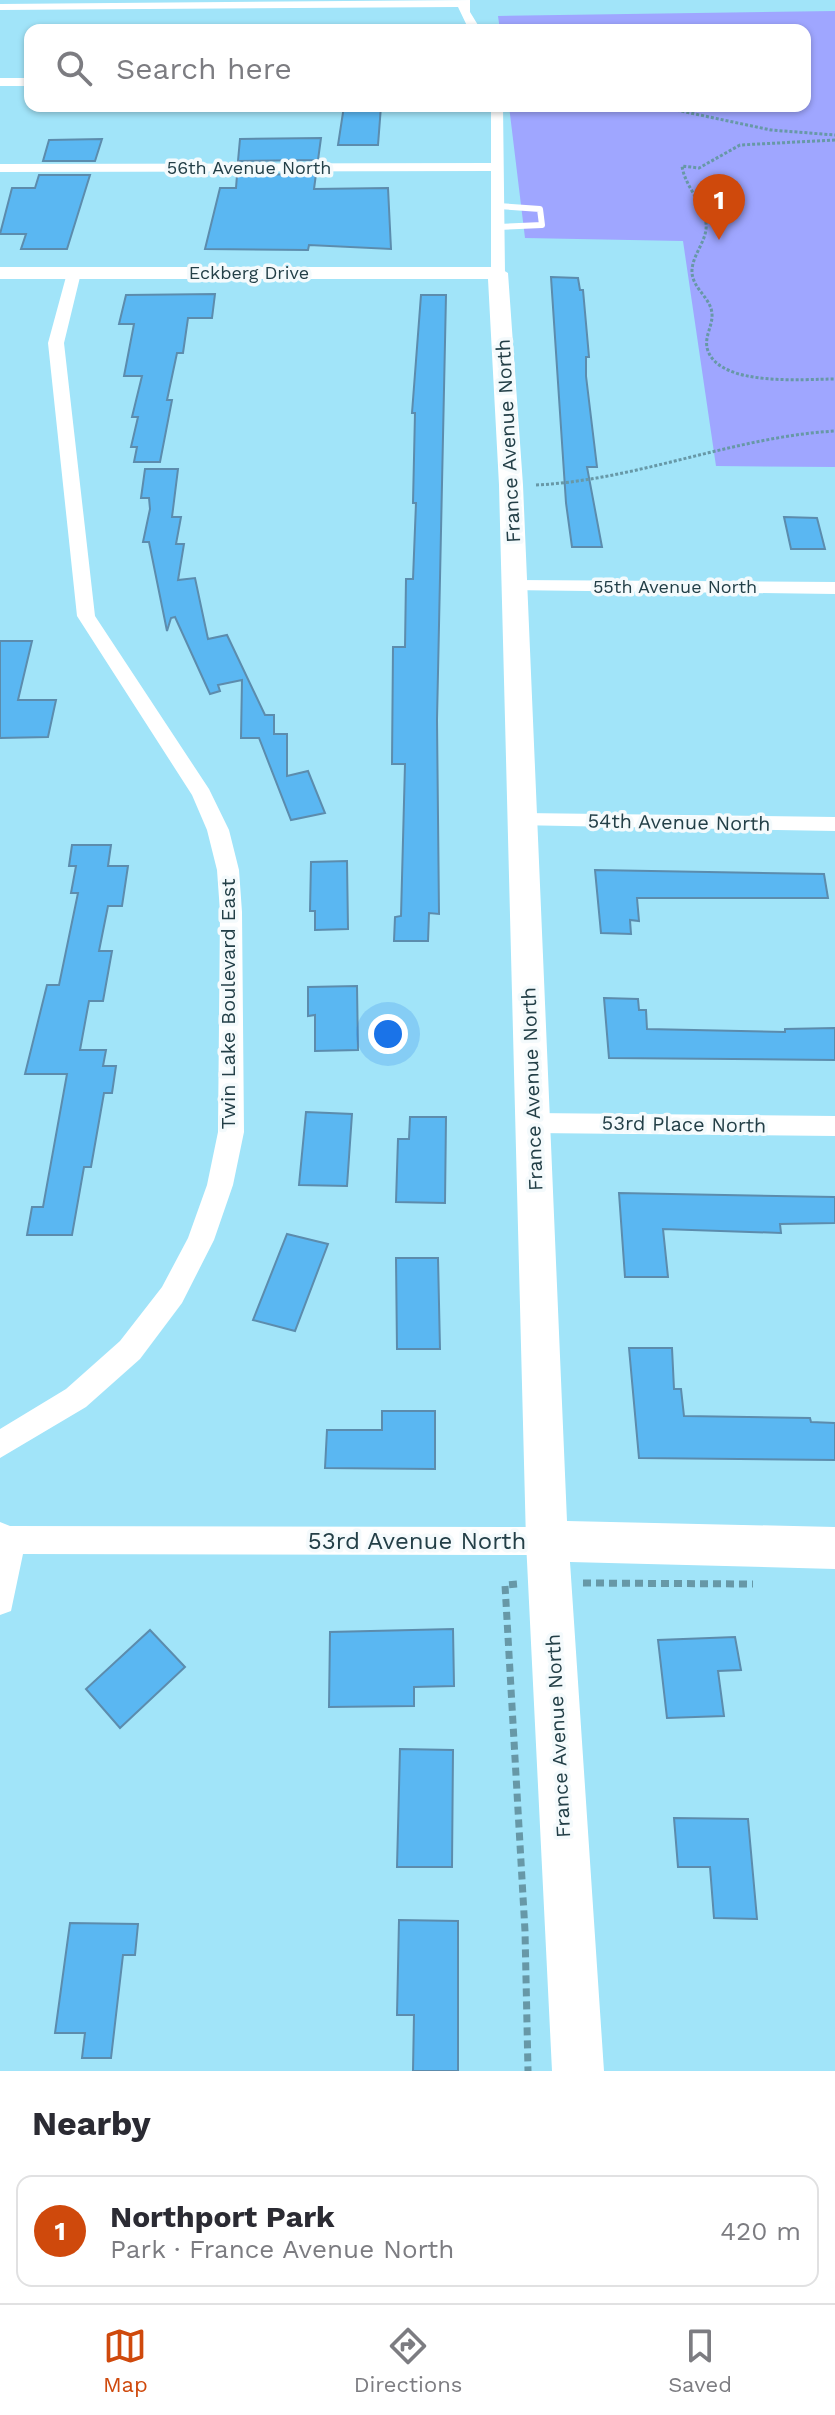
<!DOCTYPE html>
<html lang="en">
<head>
<meta charset="utf-8">
<style>
	:root { --surface:#fff; --page:#f7f7f7; --text:#2b2b33; --muted:#7c7c81; --line:#e1e1e2; --accent:#cf490c }
	body { margin:0; font-family:"Work Sans",sans-serif; background:var(--page); color:var(--text) }
	.you { position:absolute; left:388px; top:1034px; width:28px; height:28px; margin:-20px; border:6px solid #fff; border-radius:50%; background:#1a73e8; box-shadow:0 0 0 12px #1a73e833 }
	.badge { display:grid; place-items:center; width:52px; height:52px; border-radius:50%; background:var(--accent); color:#fff; font-size:26px; font-weight:700 }
	.pin { position:absolute; translate:-50% -66px; filter:drop-shadow(0 2px 4px #0008) }
	.pin::after { content:''; position:absolute; top:42px; width:28px; height:24px; background:inherit; clip-path:polygon(0 0,100% 0,50% 100%) }
	.list { margin:0; padding:0; list-style:none }
	h2 { display:flex; justify-content:space-between; align-items:center; height:104px; margin:0; padding:0 32px; font-size:34px }
	h2 small { font-size:26px; font-weight:400; color:var(--muted) }
	.list li { display:grid; grid-template-columns:52px 1fr auto; gap:24px; align-items:center; box-sizing:border-box; height:112px; margin:0 16px 16px; padding:0 16px; border:2px solid var(--line); border-radius:16px }
	.list b { display:block; font-size:30px; white-space:nowrap }
	.list p { margin:0; font-size:26px; white-space:nowrap; color:var(--muted) }
	.list em { font-size:26px; font-style:normal; color:var(--muted) }
	.icon { flex:none; width:44px; height:44px; fill:none; stroke:currentColor; stroke-width:2; stroke-linecap:round; stroke-linejoin:round }
	.map { position:relative; flex:none; width:835px; height:2071px; overflow:hidden }
	.search { position:absolute; background:var(--surface); box-shadow:0 2px 6px #0004; left:24px; right:24px; top:24px; height:88px; display:flex; align-items:center; gap:20px; box-sizing:border-box; padding:0 28px; border-radius:16px; color:var(--muted); font-size:30px }
	.sheet { height:232px; background:var(--surface) }
	nav { display:flex; justify-content:space-around; align-items:center; box-sizing:border-box; height:112px; border-top:2px solid var(--line); background:var(--surface); font-size:22px; color:var(--muted) }
	nav a { display:grid; justify-items:center; gap:4px }
	nav .on { color:var(--accent) }
	.map>svg:first-child { display:block }
	.green { fill:#9fa6ff }
	.building { fill:#5ab7f2; stroke:#5c8cad; stroke-width:2 }
	.lines { fill:none; stroke-linecap:round; stroke-linejoin:round }
	.path-far1 { stroke:#6798a7; stroke-width:3; stroke-dasharray:3 2; stroke-linecap:butt }
	.path { stroke:#6798a7; stroke-width:7; stroke-dasharray:8 5; stroke-linecap:butt }
	.lane { stroke:#fff; stroke-width:6 }
	.street { fill:#fff; fill-rule:evenodd }
	.secondary { fill:#fff; fill-rule:evenodd }
	.labels { text-anchor:middle; stroke-width:7; stroke-linejoin:round; paint-order:stroke }
	.far-street-label { font-size:18px; fill:#233f47; stroke:#f4fafc }
	.street-label { font-size:20px; fill:#233f47; stroke:#f4fafc }
	.near-street-label { font-size:24px; fill:#233f47; stroke:#f4fafc }
</style>
</head>
<body>
<div class="map">
<svg width="835" height="2071" viewBox="0 0 835 2071">
	<rect width="100%" height="100%" fill="#a1e4f9"/>
	<!-- green -->
	<polygon class="green" points="835,11 835,467 716,466 683,241 525,238 509,106 805,106 805,30 500,30 498,16"/>
	<!-- building -->
	<g class="building">
		<polygon points="344,106 381,106 378,145 338,145"/>
		<polygon points="321,138 318,160 238,161 240,139"/>
		<polygon points="102,139 95,161 43,161 49,140"/>
		<polygon points="316,174 314,189 388,188 391,249 309,245 308,250 205,249 220,188 236,188 237,175"/>
		<polygon points="39,175 90,175 67,249 21,249 26,234 0,234 12,188 35,188"/>
		<polygon points="551,277 578,278 580,290 583,290 589,357 586,357 586,376 597,467 587,467 602,547 572,547 566,503"/>
		<polygon points="215,294 212,318 188,318 183,353 177,353 167,400 172,400 160,462 134,462 137,447 131,447 138,417 132,417 142,376 124,376 134,324 119,324 126,295"/>
		<polygon points="421,295 446,295 437,720 439,914 429,913 428,941 394,941 395,917 401,916 405,764 392,764 393,647 405,647 406,579 413,579 416,503 413,503 415,413 412,413"/>
		<polygon points="145,469 178,469 172,517 181,517 176,544 184,544 178,580 195,578 208,639 227,635 265,715 274,715 274,734 287,734 287,776 308,771 325,813 291,820 259,738 241,738 242,680 218,685 220,691 210,694 175,617 171,618 167,631 149,542 143,542 150,509 149,498 141,498"/>
		<polygon points="784,517 817,518 825,549 791,549"/>
		<polygon points="0,641 32,641 18,700 56,700 48,737 0,738"/>
		<polygon points="72,845 111,845 108,866 128,866 122,906 108,906 99,951 112,951 103,1001 89,1001 80,1050 106,1050 103,1066 116,1066 112,1093 104,1093 91,1167 84,1167 72,1235 27,1235 32,1207 43,1207 67,1074 25,1074 47,985 59,985 78,893 71,893 76,866 69,866"/>
		<polygon points="347,861 348,929 315,930 315,911 310,911 311,862"/>
		<polygon points="595,870 824,874 828,898 637,898 639,921 630,920 631,934 601,933"/>
		<polygon points="357,986 358,1050 315,1051 315,1015 308,1016 308,987"/>
		<polygon points="604,998 638,999 639,1010 646,1010 647,1029 785,1032 785,1029 835,1028 835,1060 609,1058"/>
		<polygon points="306,1112 352,1114 347,1186 299,1185"/>
		<polygon points="410,1117 446,1117 445,1203 396,1202 398,1139 409,1139"/>
		<polygon points="619,1193 835,1197 835,1223 780,1224 781,1233 663,1229 668,1277 625,1277"/>
		<polygon points="287,1234 328,1244 295,1331 253,1320"/>
		<polygon points="396,1258 438,1258 440,1349 397,1349"/>
		<polygon points="629,1348 672,1348 674,1389 681,1389 684,1416 810,1418 811,1422 835,1423 835,1460 639,1458"/>
		<polygon points="382,1411 435,1411 435,1469 325,1468 327,1430 382,1430"/>
		<polygon points="453,1629 454,1686 414,1687 414,1706 329,1707 330,1632"/>
		<polygon points="150,1630 185,1667 120,1728 86,1689"/>
		<polygon points="735,1637 741,1670 718,1671 724,1716 667,1718 658,1640"/>
		<polygon points="400,1749 453,1750 452,1867 397,1867"/>
		<polygon points="674,1818 748,1819 757,1919 714,1918 710,1867 678,1867"/>
		<polygon points="399,1920 458,1921 458,2071 413,2071 414,2015 397,2015"/>
		<polygon points="70,1923 138,1924 135,1955 123,1955 111,2058 82,2058 85,2033 55,2033"/>
	</g>
	<g class="lines">
		<!-- path-far1 -->
		<g class="path-far1">
			<polyline points="657,106 771,130 835,135"/>
			<path d="M835,140L740,145L699,168L682,166C685,187 703,202 706,223C708,240 693,253 692,270C691,288 711,297 712,314C713,326 703,338 708,351C722,387 803,379 835,379"/>
			<path d="M536,485C638,480 733,437 835,431"/>
		</g>
		<!-- path -->
		<g class="path">
			<polyline points="583,1583 753,1584"/>
			<polyline points="517,1584 505,1585 525,1931 528,2071"/>
		</g>
		<!-- lane -->
		<polyline class="lane" points="498,206 540,209 542,225 498,227"/>
		<!-- street -->
		<g class="street">
			<polygon points="470,0 470,12 481,30 469,30 458,7 0,10 0,4"/>
			<rect x="0" y="78" width="30" height="8"/>
			<polygon points="491,106 503,106 505,273 498,277 491,273 491,171 0,172 0,164 491,163"/>
			<polygon points="74,269 81,273 64,343 95,616 209,789 229,830 239,870 242,912 244,1132 233,1185 214,1240 182,1303 140,1359 86,1407 0,1458 0,1429 66,1389 120,1341 162,1287 188,1238 207,1185 218,1132 220,912 217,870 207,830 192,795 77,616 48,343 67,273"/>
			<polygon points="515,580 835,582 835,594 508,590 506,586 508,582"/>
			<polygon points="523,813 835,817 835,831 515,825 512,820 515,815"/>
			<polygon points="533,1113 835,1116 835,1136 533,1133 524,1130 520,1123 524,1116"/>
			<polygon points="0,1522 10,1526 547,1527 558,1531 562,1541 558,1551 547,1555 23,1554 11,1611 0,1615"/>
		</g>
		<!-- secondary -->
		<polygon class="secondary" points="0,267 498,267 508,273 523,485 567,1521 835,1527 835,1569 570,1562 604,2071 552,2071 526,1541 499,485 488,279 0,279"/>
	</g>
	<g class="labels">
		<!-- far-street labels -->
		<g class="far-street-label">
			<text x="249" y="174">56th Avenue North</text>
			<text x="249" y="279">Eckberg Drive</text>
			<text x="675" y="593">55th Avenue North</text>
		</g>
		<!-- street labels -->
		<g class="street-label">
			<text transform="translate(508 441) rotate(-93)" y="7">France Avenue North</text>
			<text transform="translate(679 822) rotate(1)" y="7">54th Avenue North</text>
			<text transform="translate(228 1004) rotate(-90)" y="7">Twin Lake Boulevard East</text>
			<text transform="translate(532 1089) rotate(-92)" y="7">France Avenue North</text>
			<text transform="translate(684 1124) rotate(1)" y="7">53rd Place North</text>
			<text transform="translate(558 1736) rotate(-93)" y="7">France Avenue North</text>
		</g>
		<!-- near-street labels -->
		<g class="near-street-label">
			<text x="417" y="1549">53rd Avenue North</text>
		</g>
	</g>
</svg>
<div class="you"></div>
<div class="pin badge" style="left:719px;top:240px">1</div>
<div class="search"><svg class="icon" aria-label="search" viewBox="0 0 24 24"><circle cx="10" cy="10" r="6"/><path d="M15 15l6 6"/></svg>Search here</div>
</div>
<section class="sheet">
<h2>Nearby<small></small></h2>
<ul class="list">
<li><span class="badge">1</span><div><b>Northport Park</b><p>Park · France Avenue North</p></div><em>420 m</em></li>
</ul>
</section>
<nav>
<a class="on"><svg class="icon" aria-label="map" viewBox="0 0 24 24"><path d="M3 6l6-2 6 2 6-2v14l-6 2-6-2-6 2zM9 4v14M15 6v14"/></svg>Map</a>
<a><svg class="icon" aria-label="directions" viewBox="0 0 24 24"><path d="M12 3l9 9-9 9-9-9zM9 14v-3h6M13 9l2 2-2 2"/></svg>Directions</a>
<a><svg class="icon" aria-label="saved" viewBox="0 0 24 24"><path d="M7 4h10v16l-5-4-5 4z"/></svg>Saved</a>
</nav>
</body>
</html>
